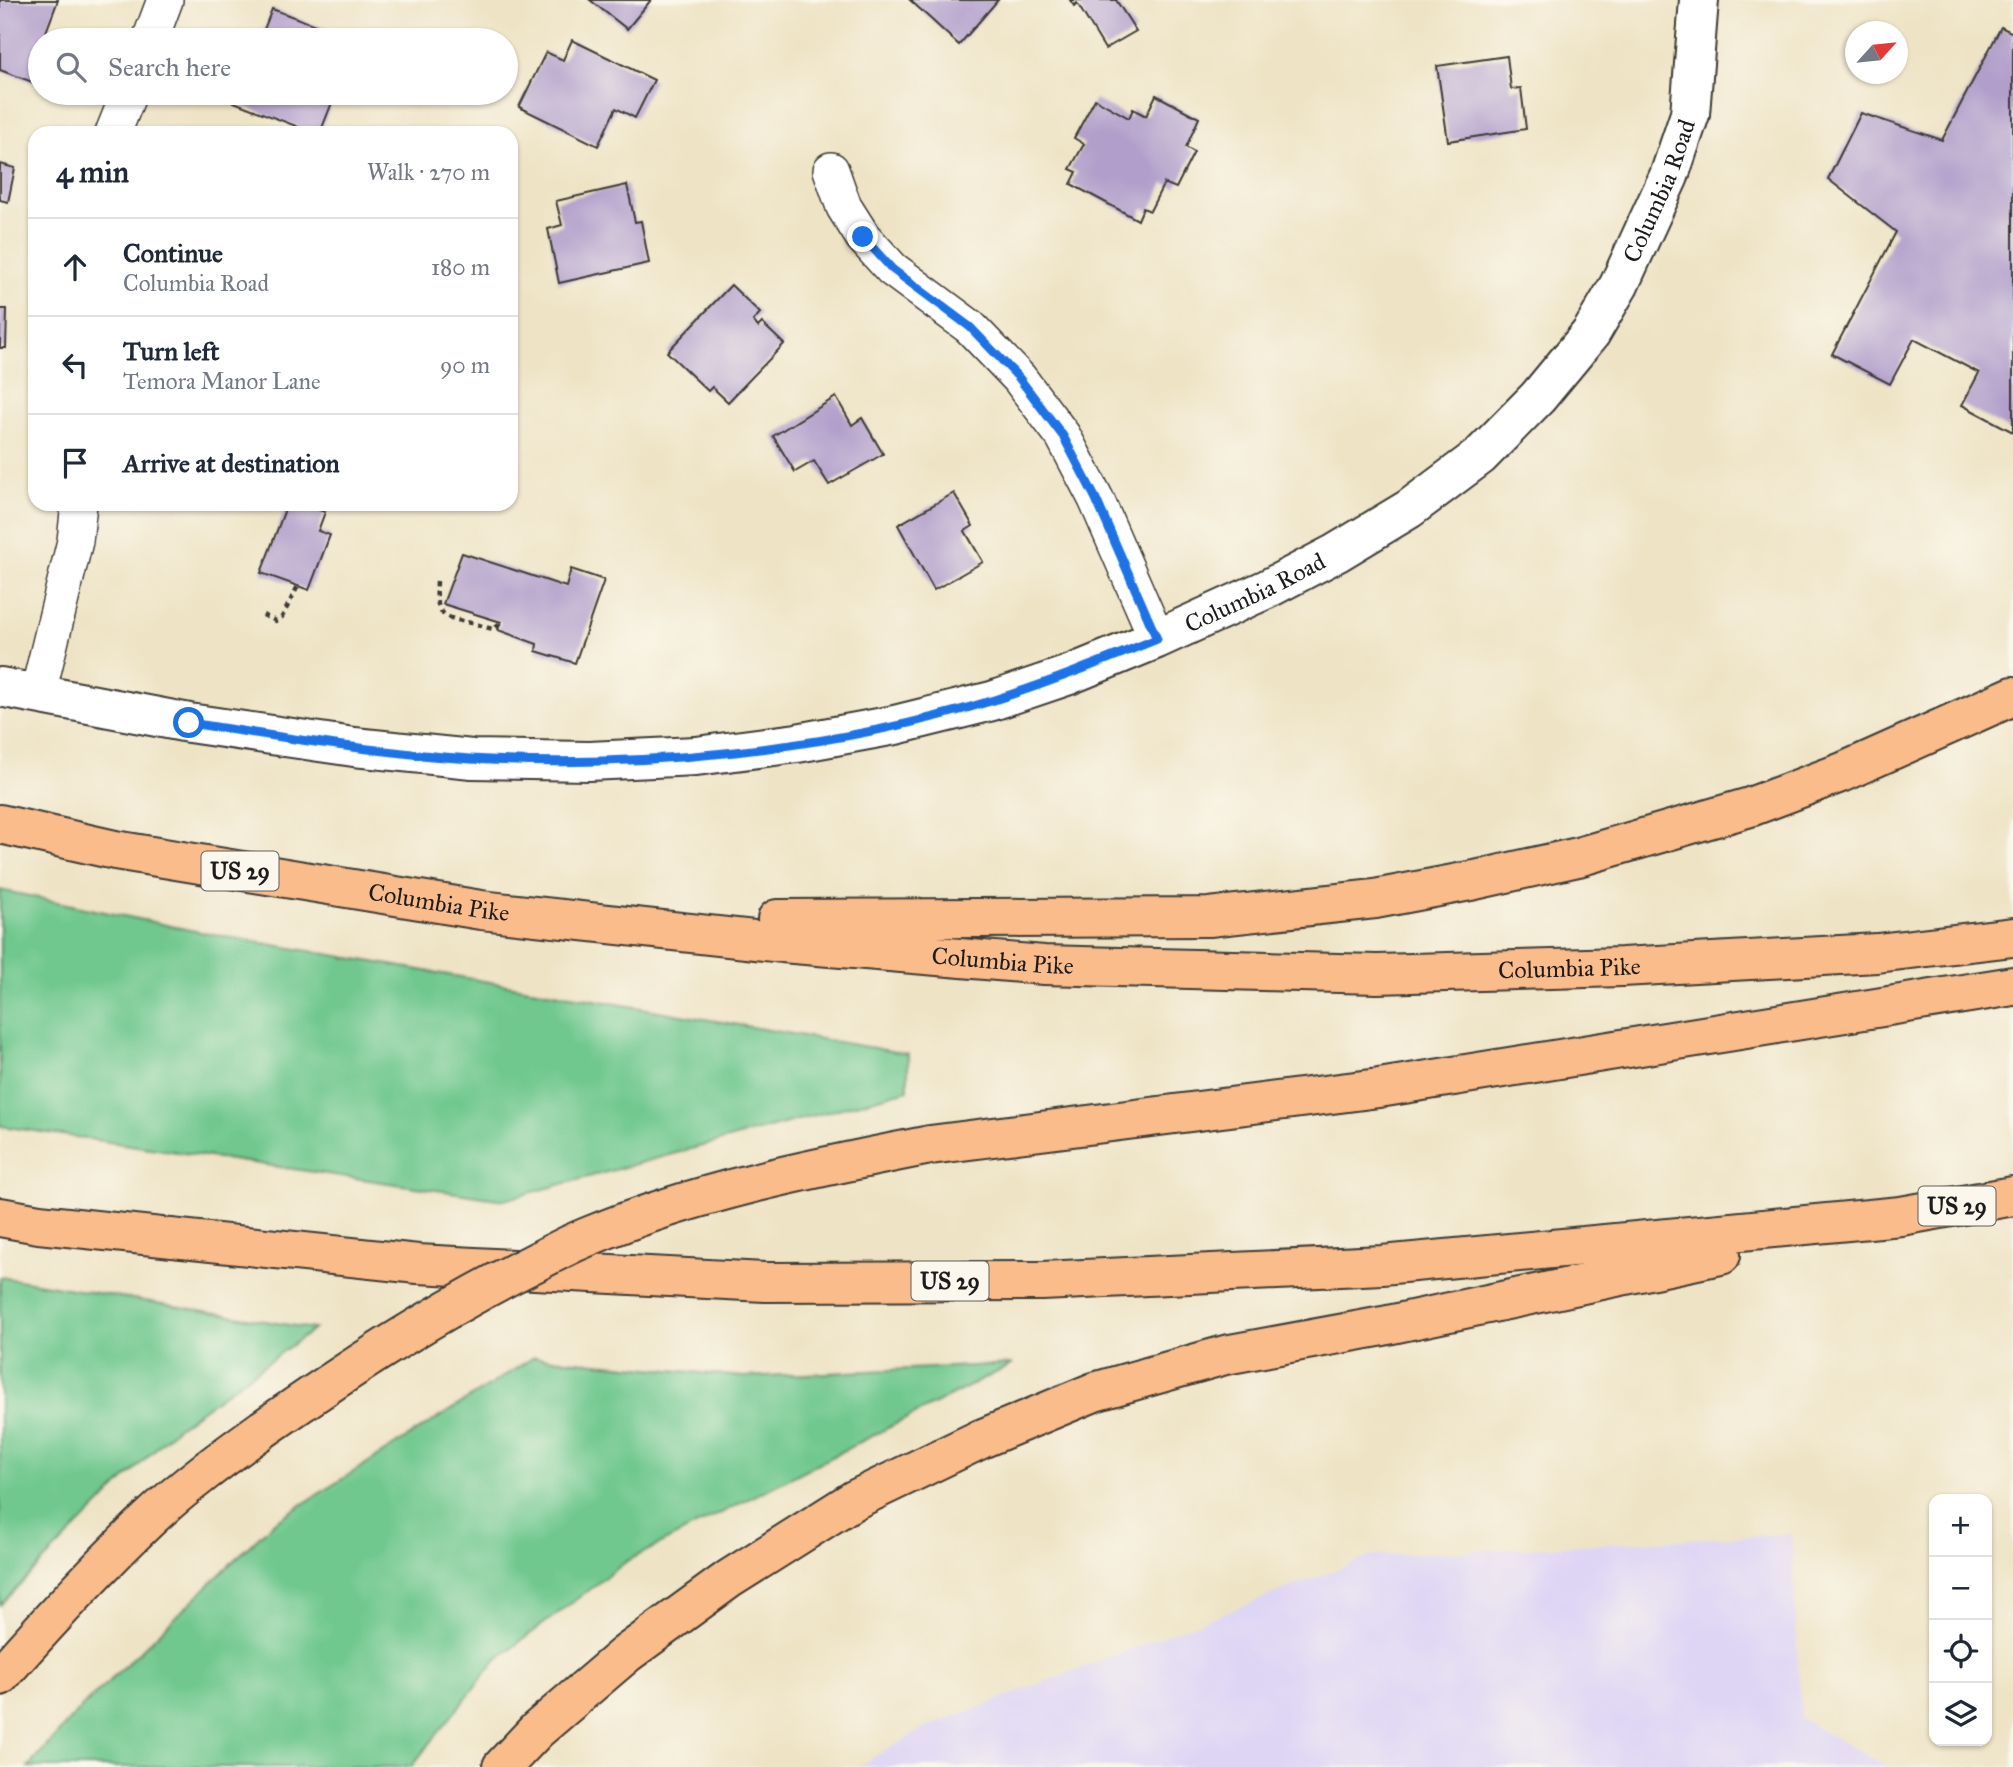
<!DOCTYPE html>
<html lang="en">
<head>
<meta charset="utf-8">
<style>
	:root { --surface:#fff; --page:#f6f6f7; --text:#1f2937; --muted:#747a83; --line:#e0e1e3 }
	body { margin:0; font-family:"IM FELL Great Primer",serif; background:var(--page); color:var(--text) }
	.controls { position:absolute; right:21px; bottom:21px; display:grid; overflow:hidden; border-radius:14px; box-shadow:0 2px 5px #0004 }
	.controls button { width:63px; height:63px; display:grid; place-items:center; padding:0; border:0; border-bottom:2px solid var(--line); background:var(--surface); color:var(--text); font:35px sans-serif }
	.compass { position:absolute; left:1845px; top:21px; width:63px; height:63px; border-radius:50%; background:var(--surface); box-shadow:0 2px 5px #0004; rotate:63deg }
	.stop { position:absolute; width:21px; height:21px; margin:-16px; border:5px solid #1a73e8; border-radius:50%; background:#fff }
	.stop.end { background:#1a73e8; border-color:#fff; box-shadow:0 2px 7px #0008 }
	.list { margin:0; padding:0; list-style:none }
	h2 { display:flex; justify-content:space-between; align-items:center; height:91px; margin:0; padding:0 28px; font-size:30px }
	h2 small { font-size:23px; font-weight:400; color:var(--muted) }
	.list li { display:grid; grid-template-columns:46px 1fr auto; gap:21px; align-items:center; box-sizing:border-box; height:98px; padding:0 28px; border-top:2px solid var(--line) }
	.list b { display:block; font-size:26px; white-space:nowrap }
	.list p { margin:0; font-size:23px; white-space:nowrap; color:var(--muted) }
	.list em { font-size:23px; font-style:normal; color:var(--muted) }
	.icon { flex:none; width:38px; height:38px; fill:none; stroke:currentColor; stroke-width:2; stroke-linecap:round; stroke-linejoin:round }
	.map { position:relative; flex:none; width:2013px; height:1767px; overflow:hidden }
	.search { position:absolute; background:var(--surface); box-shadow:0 2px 5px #0004; left:28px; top:28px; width:490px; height:77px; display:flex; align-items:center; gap:18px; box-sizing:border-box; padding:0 24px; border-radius:38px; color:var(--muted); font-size:26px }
	.panel { position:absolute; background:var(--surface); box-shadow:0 2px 5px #0004; left:28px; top:126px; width:490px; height:385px; border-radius:21px }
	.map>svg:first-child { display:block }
	.built { fill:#ded5f5 }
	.green { fill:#6fc88e; stroke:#467255; stroke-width:2 }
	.building { fill:#b19ecb }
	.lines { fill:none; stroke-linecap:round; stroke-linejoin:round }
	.minor-casing { stroke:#3c3a35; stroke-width:38 }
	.tertiary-casing { stroke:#3c3a35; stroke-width:42 }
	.motorway-casing { stroke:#3c3a35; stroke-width:42 }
	.path { stroke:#3c3a35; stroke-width:4.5; stroke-dasharray:5 5; stroke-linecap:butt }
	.minor { stroke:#fff; stroke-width:35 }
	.tertiary { stroke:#fff; stroke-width:38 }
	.motorway { stroke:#fabc8b; stroke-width:38 }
	.motorway-bridge-casing { stroke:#3c3a35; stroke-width:42; stroke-linecap:butt }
	.motorway-bridge { stroke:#fabc8b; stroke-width:38 }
	.route { stroke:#1a73e8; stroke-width:9 }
	.labels { text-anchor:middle; stroke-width:6; stroke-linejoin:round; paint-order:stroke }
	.shield { fill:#fbf7ec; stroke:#5f5e5a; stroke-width:2 }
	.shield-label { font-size:23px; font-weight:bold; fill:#1c1c1c }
	.street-label { font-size:24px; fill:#1c1c1c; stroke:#fbf7ec }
</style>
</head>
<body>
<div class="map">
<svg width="2013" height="1767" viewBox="0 0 2013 1767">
	<rect width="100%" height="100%" fill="#fbf7ec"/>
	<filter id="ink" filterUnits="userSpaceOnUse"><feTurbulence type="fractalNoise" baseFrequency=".0143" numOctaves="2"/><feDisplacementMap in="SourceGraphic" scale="14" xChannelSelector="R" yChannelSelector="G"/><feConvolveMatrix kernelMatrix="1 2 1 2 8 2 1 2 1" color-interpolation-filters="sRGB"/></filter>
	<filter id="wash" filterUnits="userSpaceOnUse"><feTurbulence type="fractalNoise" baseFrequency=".00686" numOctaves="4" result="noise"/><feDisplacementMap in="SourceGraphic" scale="28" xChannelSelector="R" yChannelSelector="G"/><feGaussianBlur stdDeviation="1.57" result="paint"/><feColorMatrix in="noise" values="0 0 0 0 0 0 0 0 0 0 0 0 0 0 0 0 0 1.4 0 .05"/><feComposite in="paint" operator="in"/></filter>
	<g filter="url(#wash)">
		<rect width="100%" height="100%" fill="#eee3c5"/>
		<!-- built -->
		<polygon class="built" points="1791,1534 1801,1719 1887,1767 857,1767 922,1729 1372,1556"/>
		<!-- green -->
		<g class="green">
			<polygon points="0,890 205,933 908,1054 908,1090 504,1200 0,1126"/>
			<polygon points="0,1277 314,1329 175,1429 0,1605"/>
			<polygon points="534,1357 744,1377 1013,1364 627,1561 497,1659 411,1767 28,1767 78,1711 273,1523"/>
		</g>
		<g id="blocks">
			<!-- building -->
			<g class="building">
				<polygon points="0,0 58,0 43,40 40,40 40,69 35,83 0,70"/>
				<polygon points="590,0 651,0 627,29"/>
				<polygon points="910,0 998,0 959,45"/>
				<polygon points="1070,0 1116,0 1136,31 1105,49 1077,3 1074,6"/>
				<polygon points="272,9 337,33 335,40 260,40"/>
				<polygon points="2001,27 2013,33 2013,432 1962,405 1979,373 1914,339 1890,384 1832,354 1896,232 1828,179 1861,113 1942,140"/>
				<polygon points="572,40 654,80 635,118 616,108 598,146 519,107 546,52 563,60"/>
				<polygon points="1507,56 1511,89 1521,88 1526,129 1448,141 1437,66"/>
				<polygon points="228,93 328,93 335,95 320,133 314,133 226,99"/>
				<polygon points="1156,95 1199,118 1186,147 1194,152 1176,188 1164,183 1150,211 1143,208 1138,220 1071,184 1077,172 1070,169 1084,144 1074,138 1095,99 1129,118 1133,109 1146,116"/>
				<polygon points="0,164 15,168 8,202 0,200"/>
				<polygon points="627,185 635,222 641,221 649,263 559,283 548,229 562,225 556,201"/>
				<polygon points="731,285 760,313 753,321 758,327 762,323 784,344 728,402 712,387 708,391 667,352"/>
				<polygon points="0,309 7,309 6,348 0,348"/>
				<polygon points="836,397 852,425 862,418 883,454 829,485 814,461 795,472 773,436"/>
				<polygon points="954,493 973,526 965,531 983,562 934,590 898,525"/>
				<polygon points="287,504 304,504 325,512 318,531 330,535 309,590 261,573"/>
				<polygon points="462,553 566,587 571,569 604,580 575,663 536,651 537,644 498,630 501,622 443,604"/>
			</g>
		</g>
	</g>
	<g filter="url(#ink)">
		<use href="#blocks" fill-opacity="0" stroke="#3c3a35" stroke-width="2"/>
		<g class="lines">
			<!-- minor casing -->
			<g class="minor-casing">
				<g id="minor">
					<polyline points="150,40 165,0"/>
					<polyline points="113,133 129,93"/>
					<polyline points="831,170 844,207 863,237 892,269 970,327 1019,378 1063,436 1096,499 1157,639"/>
					<polyline points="38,693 75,541 79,504"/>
				</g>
			</g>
			<!-- tertiary casing -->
			<g class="tertiary-casing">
				<g id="tertiary">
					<path id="s1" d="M0,687L189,723L354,747L472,759L589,761L696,756L797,743L895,725L992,701L1069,675L1157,639L1267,589L1336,553L1409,509L1480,456L1538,397L1591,333L1619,285L1669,176L1690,114L1699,0"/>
				</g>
			</g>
			<!-- motorway casing -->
			<g class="motorway-casing">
				<g id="motorway">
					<path id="s2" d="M0,824L115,850L481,910L782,943L1044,965L1377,974L1622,967L1877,953L2013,937"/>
					<polyline points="777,919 1209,917 1375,899 1475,880 1578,857 1750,807 1843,772 2013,696"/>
					<polyline points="930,1145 1379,1088 2013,986"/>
					<polyline points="0,1217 39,1224 418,1264 765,1282 1042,1281 1382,1265 1901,1216 2013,1196"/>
					<path d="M0,1676C48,1622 96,1569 149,1519C184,1486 224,1457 263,1429"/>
					<polyline points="502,1767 537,1730 626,1654 729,1579 854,1500 981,1439 1094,1392 1225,1355 1383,1326 1721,1255"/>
				</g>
			</g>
			<!-- path -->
			<g class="path">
				<path d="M437,581C435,614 441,617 471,623C479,624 486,628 494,629L501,622"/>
				<polyline points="263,615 276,621 282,617 298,586"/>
			</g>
			<!-- minor -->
			<use href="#minor" class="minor"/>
			<!-- tertiary -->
			<use href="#tertiary" class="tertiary"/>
			<!-- motorway -->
			<use href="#motorway" class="motorway"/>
			<!-- motorway-bridge casing -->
			<g class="motorway-bridge-casing">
				<path id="motorway-bridge" d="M263,1429C349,1369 436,1312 530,1265C548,1256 567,1245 587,1237C696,1191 814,1168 930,1145"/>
			</g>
			<!-- motorway-bridge -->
			<use href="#motorway-bridge" class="motorway-bridge"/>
		</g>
	</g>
	<g class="lines" filter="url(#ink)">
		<!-- route -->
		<path class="route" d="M189,723C282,737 377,753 471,759C638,769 834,750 994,700C1049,683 1103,661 1157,639L1096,499L1063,436L1019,378L970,327L892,269L863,237"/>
	</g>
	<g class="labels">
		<!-- shield labels -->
		<g class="shield">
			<rect x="201.5" y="851.5" width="77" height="39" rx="5"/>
			<rect x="1918.5" y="1186.5" width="77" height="39" rx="5"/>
			<rect x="911.5" y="1261.5" width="77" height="39" rx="5"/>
		</g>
		<g class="shield-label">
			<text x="240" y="879">US 29</text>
			<text x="1957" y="1214">US 29</text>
			<text x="950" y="1289">US 29</text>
		</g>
		<!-- street labels -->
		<g class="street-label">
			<text dy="8" stroke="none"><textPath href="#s1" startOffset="1876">Columbia Road</textPath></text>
			<text dy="8" stroke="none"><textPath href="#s1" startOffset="1288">Columbia Road</textPath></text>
			<text dy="8" stroke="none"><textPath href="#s2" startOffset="446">Columbia Pike</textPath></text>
			<text dy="8" stroke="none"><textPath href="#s2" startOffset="1013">Columbia Pike</textPath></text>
			<text dy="8" stroke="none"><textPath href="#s2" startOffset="1580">Columbia Pike</textPath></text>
		</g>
	</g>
</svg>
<div class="controls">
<button>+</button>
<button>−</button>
<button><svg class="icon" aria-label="locate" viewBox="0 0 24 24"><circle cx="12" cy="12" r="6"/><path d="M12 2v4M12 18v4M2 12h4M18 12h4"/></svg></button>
<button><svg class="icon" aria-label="layers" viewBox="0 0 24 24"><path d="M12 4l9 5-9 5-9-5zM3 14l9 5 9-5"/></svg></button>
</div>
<svg class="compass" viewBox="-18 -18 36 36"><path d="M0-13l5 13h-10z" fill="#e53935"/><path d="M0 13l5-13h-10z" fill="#747a83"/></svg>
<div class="stop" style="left:189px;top:723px"></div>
<div class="stop end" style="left:863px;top:237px"></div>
<div class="search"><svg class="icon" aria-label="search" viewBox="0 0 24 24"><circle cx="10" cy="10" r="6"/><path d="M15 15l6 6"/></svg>Search here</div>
<section class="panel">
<h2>4 min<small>Walk · 270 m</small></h2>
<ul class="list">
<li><svg class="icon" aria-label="ahead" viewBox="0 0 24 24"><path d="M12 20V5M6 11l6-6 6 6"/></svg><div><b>Continue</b><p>Columbia Road</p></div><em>180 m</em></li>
<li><svg class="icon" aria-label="left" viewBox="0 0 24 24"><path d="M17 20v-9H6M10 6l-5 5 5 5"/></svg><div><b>Turn left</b><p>Temora Manor Lane</p></div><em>90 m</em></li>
<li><svg class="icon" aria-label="arrive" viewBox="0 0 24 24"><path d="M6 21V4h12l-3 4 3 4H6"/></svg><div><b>Arrive at destination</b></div></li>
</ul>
</section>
</div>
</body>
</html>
